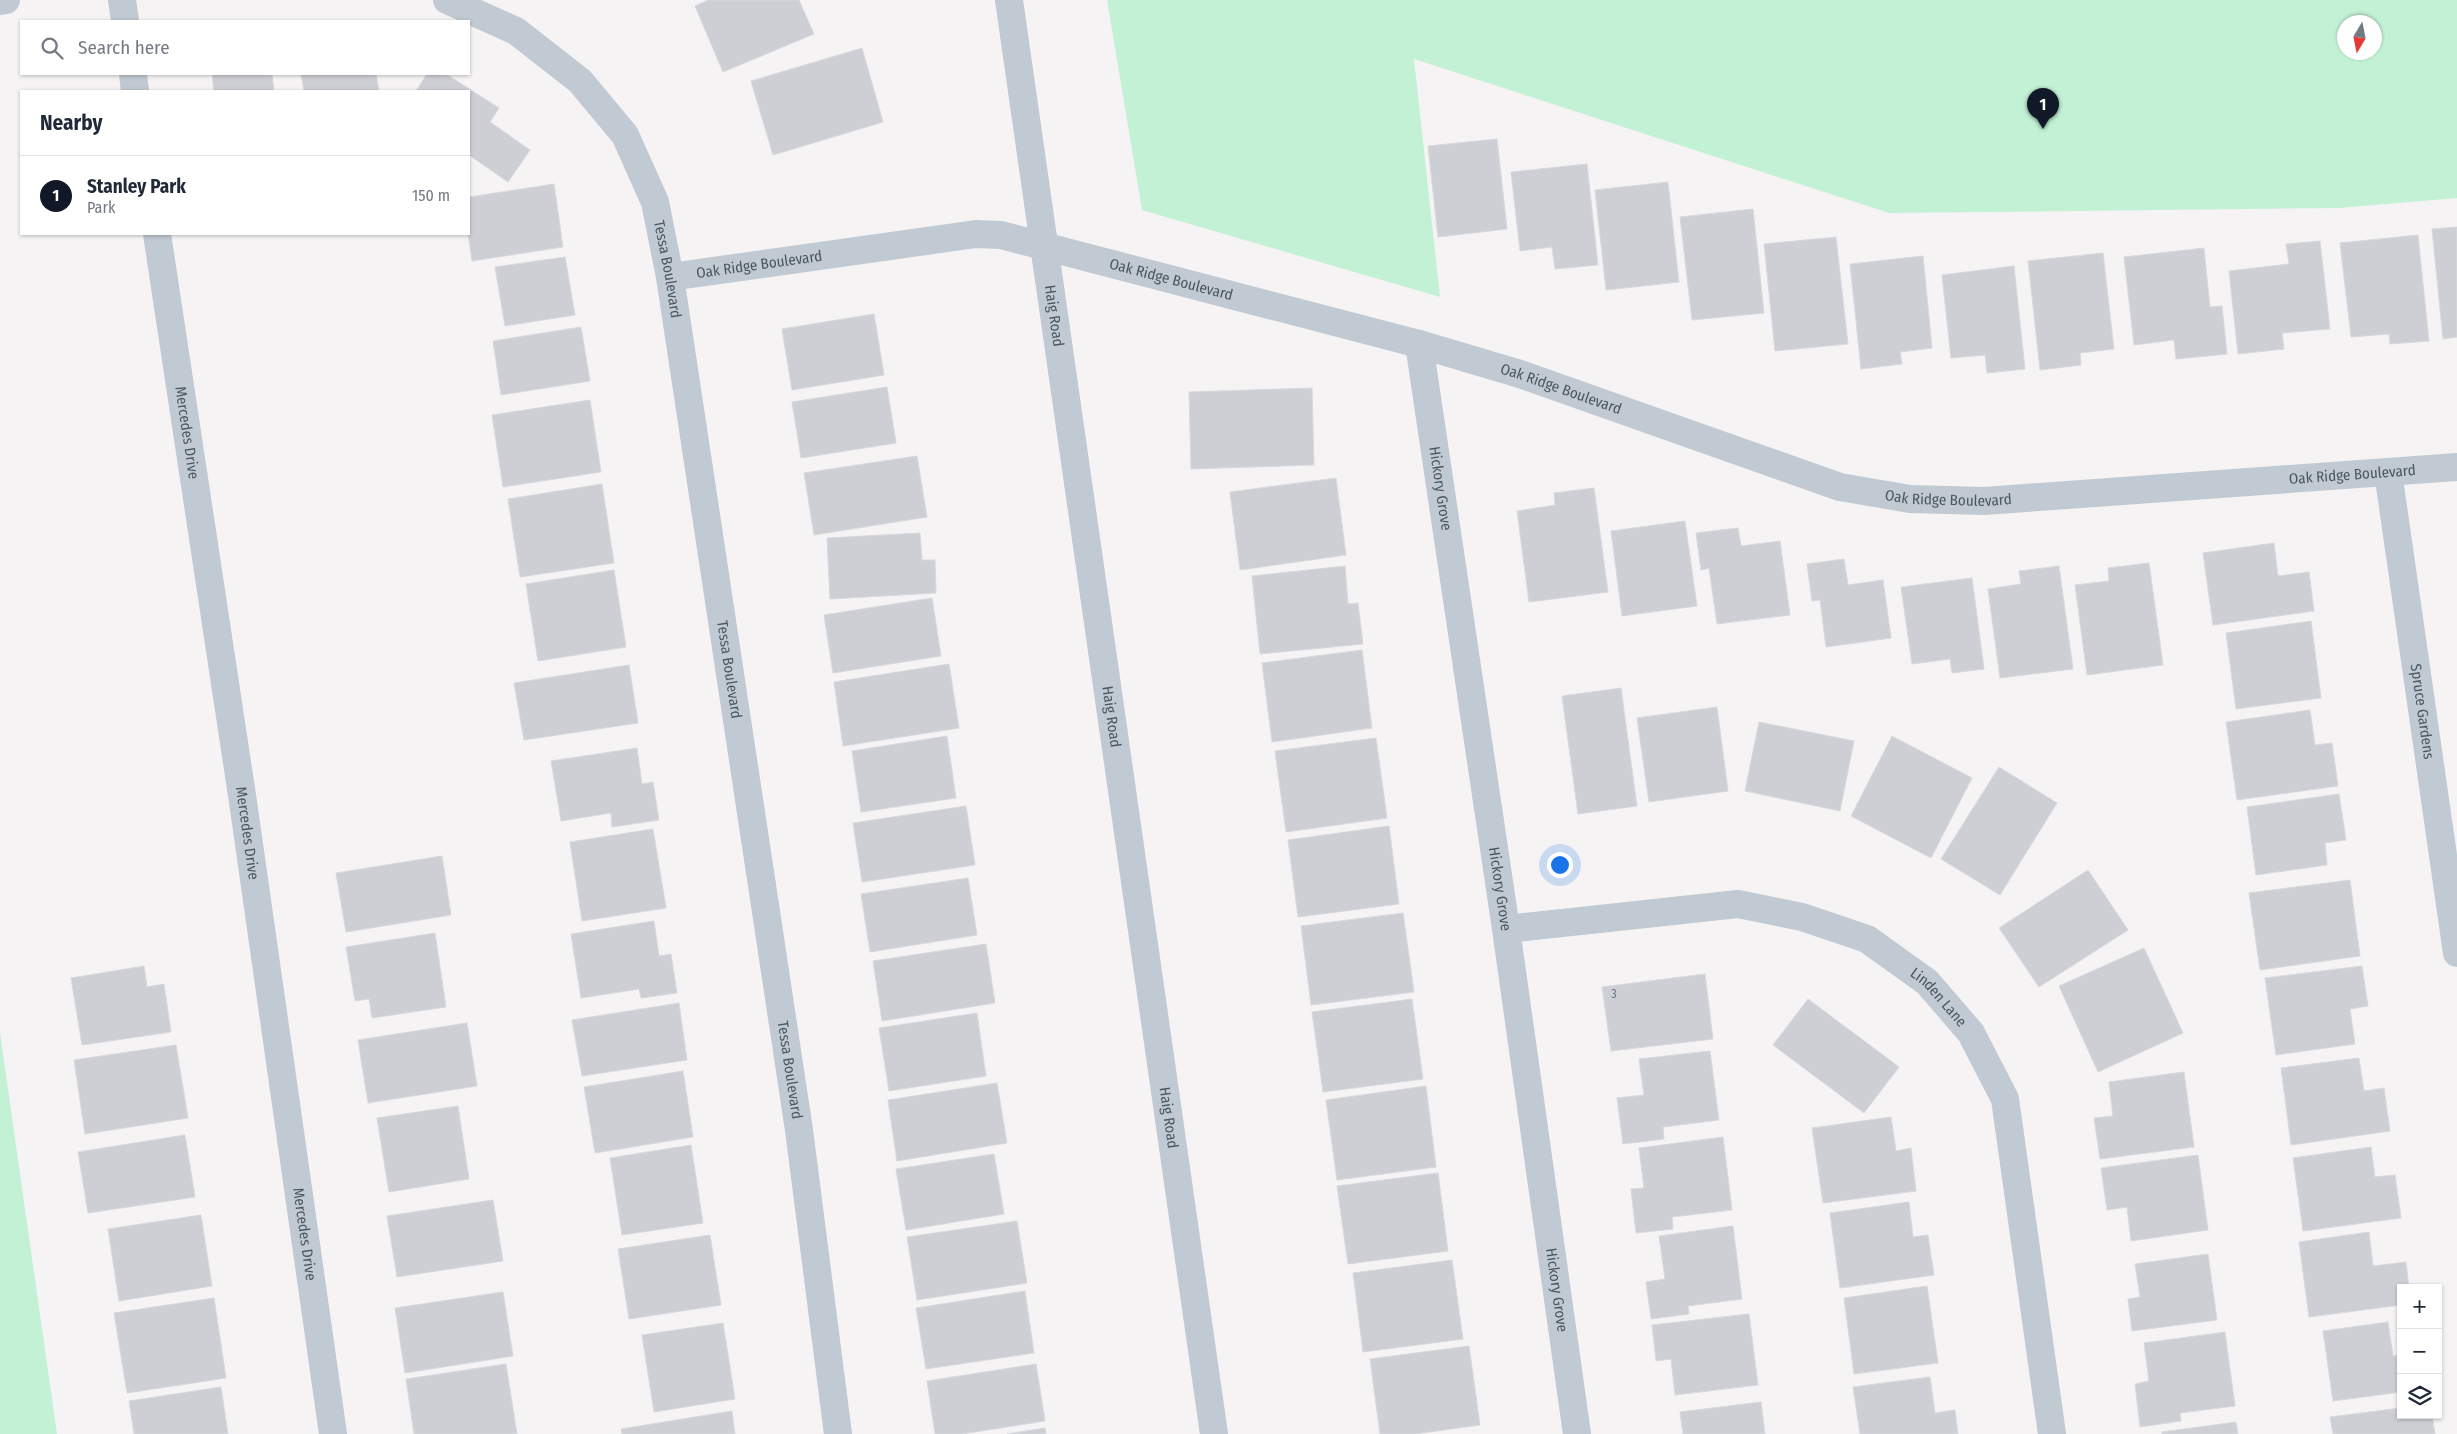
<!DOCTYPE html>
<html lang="en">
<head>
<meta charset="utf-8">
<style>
	:root { --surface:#fff; --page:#f2f2f3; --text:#1f2937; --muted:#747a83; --line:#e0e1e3; --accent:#111827 }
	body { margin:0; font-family:"Fira Sans Condensed",sans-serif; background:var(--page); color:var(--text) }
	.controls { position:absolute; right:15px; bottom:15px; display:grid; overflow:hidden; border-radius:0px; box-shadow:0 1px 4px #0004 }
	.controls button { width:45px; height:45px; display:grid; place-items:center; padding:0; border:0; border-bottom:1px solid var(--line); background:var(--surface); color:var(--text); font:25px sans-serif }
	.compass { position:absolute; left:2337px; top:15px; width:45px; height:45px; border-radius:50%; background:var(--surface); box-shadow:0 1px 4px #0004; rotate:190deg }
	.you { position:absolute; left:1559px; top:864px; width:18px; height:18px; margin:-12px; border:4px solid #fff; border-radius:50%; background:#1a73e8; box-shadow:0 0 0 8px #1a73e833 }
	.badge { display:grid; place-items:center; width:32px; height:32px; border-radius:50%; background:var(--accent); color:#fff; font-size:16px; font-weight:700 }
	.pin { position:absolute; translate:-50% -41px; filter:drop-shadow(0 1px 2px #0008) }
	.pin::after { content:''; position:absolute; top:26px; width:18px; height:15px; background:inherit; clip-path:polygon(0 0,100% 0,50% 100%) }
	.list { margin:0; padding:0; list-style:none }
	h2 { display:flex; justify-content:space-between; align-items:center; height:65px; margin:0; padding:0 20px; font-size:21px }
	h2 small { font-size:16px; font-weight:400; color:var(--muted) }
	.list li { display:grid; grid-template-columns:32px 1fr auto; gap:15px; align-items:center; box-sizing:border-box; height:80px; padding:0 20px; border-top:1px solid var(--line) }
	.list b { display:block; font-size:19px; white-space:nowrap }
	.list p { margin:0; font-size:16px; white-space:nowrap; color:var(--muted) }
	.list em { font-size:16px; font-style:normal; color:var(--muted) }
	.icon { flex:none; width:28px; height:28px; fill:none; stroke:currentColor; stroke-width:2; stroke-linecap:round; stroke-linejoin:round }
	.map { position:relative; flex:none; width:2457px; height:1434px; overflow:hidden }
	.search { position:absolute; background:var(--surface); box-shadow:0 1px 4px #0004; left:20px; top:20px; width:450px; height:55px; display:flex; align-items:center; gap:12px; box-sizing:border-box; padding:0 18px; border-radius:0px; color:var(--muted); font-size:19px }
	.panel { position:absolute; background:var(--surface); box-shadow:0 1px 4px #0004; left:20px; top:90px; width:450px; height:145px; border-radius:0px }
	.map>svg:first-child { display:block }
	.green { fill:#c3f1d5; fill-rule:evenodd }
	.building { fill:#cdcfd5; stroke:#d7d9de }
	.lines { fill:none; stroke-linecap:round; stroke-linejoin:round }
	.minor { stroke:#c1cad2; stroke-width:28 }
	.labels { text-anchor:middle; stroke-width:5; stroke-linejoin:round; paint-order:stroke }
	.number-label { font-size:12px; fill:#6b747e }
	.street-label { font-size:15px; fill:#4a5661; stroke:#fff }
</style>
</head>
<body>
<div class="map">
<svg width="2457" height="1434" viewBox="0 0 2457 1434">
	<rect width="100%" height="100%" fill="#f5f3f3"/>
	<!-- green -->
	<g class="green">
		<path d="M1107,0H2457V198L2339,208L1889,213L1414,59L1440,297L1142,210ZM2344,22H2374V52H2344Z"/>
		<polygon points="0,1033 57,1434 0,1434"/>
	</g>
	<!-- building -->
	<g class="building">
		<polygon points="708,0 799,0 814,34 723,72 695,6"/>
		<polygon points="862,48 883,122 773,155 751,81"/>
		<polygon points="212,74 272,74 274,91 214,91"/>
		<polygon points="301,74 376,74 379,91 304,91"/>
		<polygon points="427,74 446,74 499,108 490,122 530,150 508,182 469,155 469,91 416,91"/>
		<polygon points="1497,139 1507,229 1438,237 1428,146"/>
		<polygon points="1587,164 1598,265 1555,269 1552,247 1520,251 1511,172"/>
		<polygon points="1668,182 1679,282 1606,290 1595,190"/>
		<polygon points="554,184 563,247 472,261 468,234 469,197"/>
		<polygon points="1753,209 1764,313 1692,320 1680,217"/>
		<polygon points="2457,227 2457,337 2443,339 2432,229"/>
		<polygon points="2418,235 2429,341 2390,344 2389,334 2351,337 2340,243"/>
		<polygon points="1836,237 1848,344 1775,351 1764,244"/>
		<polygon points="2320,241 2330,329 2282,333 2284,349 2238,354 2229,271 2289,264 2286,244"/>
		<polygon points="2204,248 2210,307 2222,306 2227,354 2176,359 2174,340 2134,345 2124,257"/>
		<polygon points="2103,253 2114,349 2080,353 2081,365 2040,370 2028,261"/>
		<polygon points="1923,256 1932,348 1900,352 1902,364 1861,369 1850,264"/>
		<polygon points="565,257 575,315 505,326 495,267"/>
		<polygon points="2014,266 2025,369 1987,373 1985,355 1951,358 1942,275"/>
		<polygon points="874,314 884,375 792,390 782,329"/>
		<polygon points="581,327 590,381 501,395 493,341"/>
		<polygon points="887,387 896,443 801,458 792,402"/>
		<polygon points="1312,388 1314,465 1191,469 1189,392"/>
		<polygon points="590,400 601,472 503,487 492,415"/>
		<polygon points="917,456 927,517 814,535 804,473"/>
		<polygon points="1336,478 1346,555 1240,570 1230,492"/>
		<polygon points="602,484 614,563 520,577 508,499"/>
		<polygon points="1594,488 1608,592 1529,602 1517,511 1555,505 1554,493"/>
		<polygon points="1685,521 1697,606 1622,616 1611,531"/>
		<polygon points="1738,528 1741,546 1780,541 1790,615 1717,624 1709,568 1701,570 1696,533"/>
		<polygon points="920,533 922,560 935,560 936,593 830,599 827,538"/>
		<polygon points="2274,543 2278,576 2309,572 2314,611 2213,625 2203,553"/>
		<polygon points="1844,559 1848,585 1883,580 1891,638 1826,647 1820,600 1812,601 1807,564"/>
		<polygon points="2149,563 2163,665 2087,675 2075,585 2109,581 2108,568"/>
		<polygon points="1345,566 1348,604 1358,603 1363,644 1260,654 1252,576"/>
		<polygon points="2059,566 2073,669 2000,678 1988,589 2021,584 2019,571"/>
		<polygon points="614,570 626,647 538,661 526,584"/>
		<polygon points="1972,578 1984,669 1952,673 1950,659 1912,664 1901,587"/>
		<polygon points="932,598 941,656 833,673 824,615"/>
		<polygon points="2311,621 2321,698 2236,709 2226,633"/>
		<polygon points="1362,650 1372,728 1272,742 1262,663"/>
		<polygon points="949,664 959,728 843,746 834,682"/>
		<polygon points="629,665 638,723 524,740 514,683"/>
		<polygon points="1621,688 1637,806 1578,814 1562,696"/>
		<polygon points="1717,707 1728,791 1649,802 1637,718"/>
		<polygon points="2310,710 2315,745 2332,743 2338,786 2237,800 2226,722"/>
		<polygon points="1759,722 1854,741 1840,811 1745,791"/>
		<polygon points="947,736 956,798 861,812 852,751"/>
		<polygon points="1892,736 1972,778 1931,858 1851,816"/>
		<polygon points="1376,738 1387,818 1286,832 1275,751"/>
		<polygon points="637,748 642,784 653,782 659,820 612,827 611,813 561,821 551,761"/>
		<polygon points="1999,767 2057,803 2000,895 1941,859"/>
		<polygon points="2339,794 2346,840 2325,843 2327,865 2256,875 2247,807"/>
		<polygon points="966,806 975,865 862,882 853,823"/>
		<polygon points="1389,826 1399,904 1298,917 1288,840"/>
		<polygon points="653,829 666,908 582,921 570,842"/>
		<polygon points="442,856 451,915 346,932 336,873"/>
		<polygon points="2088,870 2128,930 2039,987 1999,928"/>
		<polygon points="968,878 977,935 870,952 861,894"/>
		<polygon points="2350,880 2360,956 2260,970 2249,893"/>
		<polygon points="1403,913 1414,992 1311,1005 1301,926"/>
		<polygon points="654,921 659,956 671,954 677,993 641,998 639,989 581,998 571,934"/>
		<polygon points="435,933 446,1007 372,1018 369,999 355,1001 346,947"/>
		<polygon points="986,944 995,1003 882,1021 873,961"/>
		<polygon points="2144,948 2183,1033 2098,1072 2059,986"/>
		<polygon points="144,966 147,987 164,984 171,1032 82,1045 71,978"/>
		<polygon points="2362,966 2368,1006 2350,1009 2355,1044 2276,1055 2265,978"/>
		<polygon points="1705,974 1713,1039 1611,1051 1602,987"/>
		<polygon points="1412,999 1423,1079 1323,1092 1312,1012"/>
		<polygon points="1808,999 1899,1067 1864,1113 1773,1045"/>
		<polygon points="679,1003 687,1060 582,1076 572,1020"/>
		<polygon points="977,1013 986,1076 889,1091 879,1028"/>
		<polygon points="467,1023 477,1086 368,1103 358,1040"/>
		<polygon points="176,1045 188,1118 85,1134 74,1060"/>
		<polygon points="1710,1051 1719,1120 1663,1127 1664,1139 1623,1144 1617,1098 1644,1095 1639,1059"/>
		<polygon points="2359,1058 2364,1091 2384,1088 2390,1131 2291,1145 2281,1068"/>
		<polygon points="683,1071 693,1137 595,1153 584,1087"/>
		<polygon points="2184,1072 2194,1147 2100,1159 2094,1118 2113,1116 2109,1082"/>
		<polygon points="997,1083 1007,1143 897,1161 888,1100"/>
		<polygon points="1426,1086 1436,1167 1337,1180 1326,1100"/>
		<polygon points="458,1106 469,1179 389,1192 377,1118"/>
		<polygon points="1891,1117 1896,1151 1911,1148 1916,1191 1823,1203 1812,1128"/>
		<polygon points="185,1135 195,1197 88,1213 78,1152"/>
		<polygon points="1723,1137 1732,1210 1672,1217 1673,1229 1636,1233 1631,1189 1644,1188 1639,1148"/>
		<polygon points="691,1145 703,1223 622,1235 610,1158"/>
		<polygon points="2371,1147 2375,1177 2395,1175 2401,1218 2303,1231 2293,1158"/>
		<polygon points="994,1154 1004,1214 906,1230 896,1169"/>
		<polygon points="2198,1155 2208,1230 2131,1241 2127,1207 2107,1210 2101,1168"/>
		<polygon points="1438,1173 1448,1251 1348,1264 1337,1186"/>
		<polygon points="493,1200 503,1261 397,1277 387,1216"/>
		<polygon points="1909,1202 1913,1237 1928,1235 1934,1275 1840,1288 1830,1213"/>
		<polygon points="201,1215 212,1286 119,1301 108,1229"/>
		<polygon points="1017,1221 1027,1283 917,1300 907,1237"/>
		<polygon points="1733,1226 1742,1299 1688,1306 1689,1314 1651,1319 1646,1282 1665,1279 1659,1236"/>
		<polygon points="2369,1232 2373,1266 2406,1262 2409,1288 2401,1288 2401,1305 2309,1317 2299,1242"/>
		<polygon points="710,1235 721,1305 629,1319 618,1249"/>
		<polygon points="2208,1254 2217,1320 2132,1331 2128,1299 2140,1297 2135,1264"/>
		<polygon points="1452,1260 1463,1339 1363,1352 1353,1273"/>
		<polygon points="1927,1286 1938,1363 1854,1374 1844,1298"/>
		<polygon points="1025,1291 1034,1353 926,1369 916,1308"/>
		<polygon points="503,1292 513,1356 405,1373 395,1308"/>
		<polygon points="214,1298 226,1378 127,1393 114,1313"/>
		<polygon points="1749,1314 1758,1385 1675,1395 1671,1359 1656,1361 1652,1325"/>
		<polygon points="2388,1322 2393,1356 2401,1355 2401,1392 2333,1401 2323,1331"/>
		<polygon points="723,1323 735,1399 654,1412 642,1335"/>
		<polygon points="2225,1332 2235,1406 2180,1413 2181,1421 2140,1427 2135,1384 2149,1381 2144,1343"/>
		<polygon points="1469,1346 1480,1425 1415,1434 1380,1434 1370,1359"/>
		<polygon points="506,1364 517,1434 414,1434 406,1379"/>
		<polygon points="1036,1364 1045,1421 962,1434 935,1434 927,1381"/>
		<polygon points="1930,1377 1935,1413 1955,1410 1958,1434 1860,1434 1853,1387"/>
		<polygon points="221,1387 228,1434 134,1434 129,1401"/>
		<polygon points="1761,1402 1765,1434 1683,1434 1680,1412"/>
		<polygon points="2401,1408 2401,1415 2432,1415 2435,1434 2333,1434 2330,1417"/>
		<polygon points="732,1411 735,1434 622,1434 621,1429"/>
		<polygon points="2236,1422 2238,1434 2162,1434 2162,1432"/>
		<polygon points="1045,1428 1046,1434 1007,1434"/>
	</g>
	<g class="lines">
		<!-- minor -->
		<g class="minor">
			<polyline points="122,0 125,21"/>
			<path id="s1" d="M447,0L516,31L580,81L625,135L655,202L670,277L799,1130L838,1434"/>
			<path id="s2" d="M1009,0L1214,1434"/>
			<polyline points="0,1 6,0"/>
			<polyline points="133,74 135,91"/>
			<path id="s3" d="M157,234L243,802L333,1434"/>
			<path id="s4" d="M670,277L976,234L1001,235L1419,344L1520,374L1840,487L1910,499L1984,501L2457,467"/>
			<path id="s5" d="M1419,344L1506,929L1577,1434"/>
			<path id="s6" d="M2388,472L2457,953"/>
			<path id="s7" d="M1506,929L1738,904L1802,917L1867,939L1927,982L1971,1033L2005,1099L2052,1434"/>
		</g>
	</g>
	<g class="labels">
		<!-- number labels -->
		<g class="number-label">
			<text x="1614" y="998">3</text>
		</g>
		<!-- street labels -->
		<g class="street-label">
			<text dy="5" stroke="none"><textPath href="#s4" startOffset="90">Oak Ridge Boulevard</textPath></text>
			<text dy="5" stroke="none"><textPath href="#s1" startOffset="369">Tessa Boulevard</textPath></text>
			<text dy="5" stroke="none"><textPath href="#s4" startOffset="510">Oak Ridge Boulevard</textPath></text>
			<text dy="5" stroke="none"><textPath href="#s2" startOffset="319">Haig Road</textPath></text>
			<text dy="5" stroke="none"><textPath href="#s4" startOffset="915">Oak Ridge Boulevard</textPath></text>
			<text dy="5" stroke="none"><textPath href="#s3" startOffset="201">Mercedes Drive</textPath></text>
			<text dy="5" stroke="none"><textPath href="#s4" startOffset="1725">Oak Ridge Boulevard</textPath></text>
			<text dy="5" stroke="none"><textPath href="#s5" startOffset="146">Hickory Grove</textPath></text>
			<text dy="5" stroke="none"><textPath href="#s4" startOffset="1320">Oak Ridge Boulevard</textPath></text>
			<text dy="5" stroke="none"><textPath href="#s1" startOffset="774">Tessa Boulevard</textPath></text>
			<text dy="5" stroke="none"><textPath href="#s6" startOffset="242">Spruce Gardens</textPath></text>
			<text dy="5" stroke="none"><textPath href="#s2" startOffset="724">Haig Road</textPath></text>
			<text dy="5" stroke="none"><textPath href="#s3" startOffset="606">Mercedes Drive</textPath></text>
			<text dy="5" stroke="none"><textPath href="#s5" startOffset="551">Hickory Grove</textPath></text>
			<text dy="5" stroke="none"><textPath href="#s7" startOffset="460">Linden Lane</textPath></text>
			<text dy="5" stroke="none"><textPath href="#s1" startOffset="1179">Tessa Boulevard</textPath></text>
			<text dy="5" stroke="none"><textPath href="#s2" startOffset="1129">Haig Road</textPath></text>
			<text dy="5" stroke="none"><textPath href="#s3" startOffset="1011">Mercedes Drive</textPath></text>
			<text dy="5" stroke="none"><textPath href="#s5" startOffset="956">Hickory Grove</textPath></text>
		</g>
	</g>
</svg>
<div class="controls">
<button>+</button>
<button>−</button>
<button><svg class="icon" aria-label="layers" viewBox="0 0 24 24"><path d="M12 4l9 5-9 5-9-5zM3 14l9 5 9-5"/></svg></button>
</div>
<svg class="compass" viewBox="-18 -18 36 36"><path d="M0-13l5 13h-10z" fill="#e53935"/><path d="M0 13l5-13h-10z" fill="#747a83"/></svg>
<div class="you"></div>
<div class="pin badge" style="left:2043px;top:129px">1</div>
<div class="search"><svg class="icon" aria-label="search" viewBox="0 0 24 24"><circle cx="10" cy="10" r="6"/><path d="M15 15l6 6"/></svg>Search here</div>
<section class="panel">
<h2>Nearby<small></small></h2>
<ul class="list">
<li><span class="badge">1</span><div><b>Stanley Park</b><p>Park</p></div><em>150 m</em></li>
</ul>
</section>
</div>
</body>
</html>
